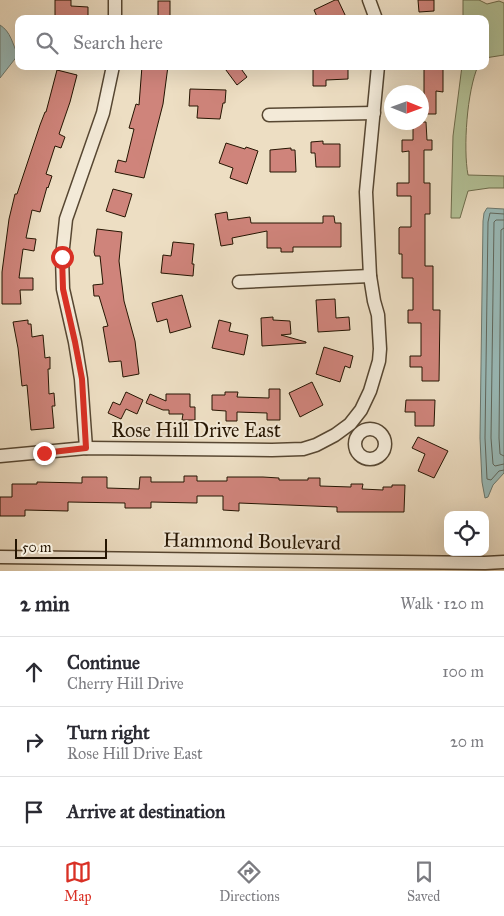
<!DOCTYPE html>
<html lang="en">
<head>
<meta charset="utf-8">
<style>
	:root { --surface:#fff; --page:#f7f7f7; --text:#2b2b33; --muted:#7c7c81; --line:#e1e1e2; --accent:#d93025 }
	body { margin:0; font-family:"IM FELL Great Primer",serif; background:var(--page); color:var(--text) }
	.controls { position:absolute; right:15px; bottom:15px; display:grid; overflow:hidden; border-radius:10px; box-shadow:0 5px 20px #0002 }
	.controls button { width:45px; height:45px; display:grid; place-items:center; padding:0; border:0; border-bottom:1px solid var(--line); background:var(--surface); color:var(--text); font:25px sans-serif }
	.compass { position:absolute; left:384px; top:85px; width:45px; height:45px; border-radius:50%; background:var(--surface); box-shadow:0 5px 20px #0002; rotate:91deg }
	.scale { position:absolute; left:15px; bottom:12px; width:92px; box-sizing:border-box; padding-left:5px; border:2px solid #251502; border-top:0; font-size:14px; line-height:18px; white-space:nowrap; color:#251502; -webkit-text-stroke:4px #f3ead8; paint-order:stroke }
	.stop { position:absolute; width:15px; height:15px; margin:-11px; border:4px solid #d93025; border-radius:50%; background:#fff }
	.stop.end { background:#d93025; border-color:#fff; box-shadow:0 1px 5px #0008 }
	.list { margin:0; padding:0; list-style:none }
	h2 { display:flex; justify-content:space-between; align-items:center; height:65px; margin:0; padding:0 20px; font-size:21px }
	h2 small { font-size:16px; font-weight:400; color:var(--muted) }
	.list li { display:grid; grid-template-columns:32px 1fr auto; gap:15px; align-items:center; box-sizing:border-box; height:70px; padding:0 20px; border-top:1px solid var(--line) }
	.list b { display:block; font-size:19px; white-space:nowrap }
	.list p { margin:0; font-size:16px; white-space:nowrap; color:var(--muted) }
	.list em { font-size:16px; font-style:normal; color:var(--muted) }
	.icon { flex:none; width:28px; height:28px; fill:none; stroke:currentColor; stroke-width:2; stroke-linecap:round; stroke-linejoin:round }
	.map { position:relative; flex:none; width:504px; height:571px; overflow:hidden }
	.search { position:absolute; background:var(--surface); box-shadow:0 5px 20px #0002; left:15px; right:15px; top:15px; height:55px; display:flex; align-items:center; gap:12px; box-sizing:border-box; padding:0 18px; border-radius:10px; color:var(--muted); font-size:19px }
	.sheet { height:275px; background:var(--surface) }
	nav { display:flex; justify-content:space-around; align-items:center; box-sizing:border-box; height:70px; border-top:1px solid var(--line); background:var(--surface); font-size:14px; color:var(--muted) }
	nav a { display:grid; justify-items:center; gap:2px }
	nav .on { color:var(--accent) }
	.map>svg:first-child { display:block }
	.green { fill:#b3c298; stroke:#6c6c4d }
	.water { fill:#9abbb9; stroke:#6b7970 }
	.lines { fill:none; stroke-linecap:round; stroke-linejoin:round }
	.shore { stroke:#60685e; stroke-width:1 }
	.building { fill:#cf847b; stroke:#251502 }
	.minor-casing { stroke:#574732; stroke-width:15 }
	.minor { stroke:#f3ead8; stroke-width:12 }
	.route { stroke:#d93025; stroke-width:6 }
	.labels { text-anchor:middle; stroke-width:4; stroke-linejoin:round; paint-order:stroke }
	.street-label { font-size:20px; fill:#251502; stroke:#f3ead8 }
</style>
</head>
<body>
<div class="map">
<svg width="504" height="571" viewBox="0 0 504 571">
	<rect width="100%" height="100%" fill="#eddec3"/>
	<filter id="stains"><feTurbulence type="fractalNoise" baseFrequency=".004" numOctaves="4"/><feColorMatrix values="0 0 0 0 .2 0 0 0 0 .09 0 0 0 0 .02 0 0 0 .5 -.17"/></filter>
	<radialGradient id="worn" r=".72"><stop offset=".6" stop-color="#630" stop-opacity="0"/><stop offset="1" stop-color="#630" stop-opacity=".3"/></radialGradient>
	<!-- green -->
	<g class="green">
		<polygon points="463,0 479,0 487,4 499,1 504,3 504,55 485,58 485,19 463,19"/>
		<path d="M462,66H478C467,91 463,148 468,175L504,176V188H489L468,191L460,218H451L453,136Z"/>
	</g>
	<!-- water -->
	<g class="water">
		<path d="M0,25C11,32 12,43 18,55L0,78Z"/>
		<polygon points="487,208 504,209 504,473 493,485 488,497 485,498 482,482 480,438 483,221 484,213"/>
	</g>
	<g class="lines">
		<!-- shore -->
		<g class="shore">
			<polyline points="504,214 490,213 488,222 485,438 487,479 491,480 499,471 504,470"/>
			<polyline points="504,220 496,220 494,222 491,438 493,464 495,466 504,464"/>
			<polyline points="504,228 501,230 499,438 500,454 504,456"/>
		</g>
	</g>
	<!-- building -->
	<g class="building">
		<polygon points="55,0 71,0 71,6 88,7 88,19 55,19"/>
		<polygon points="335,0 338,0 347,19 318,19 314,10"/>
		<polygon points="418,0 434,0 434,11 419,12"/>
		<rect x="158" y="1" width="12" height="18"/>
		<polygon points="142,66 168,66 163,104 144,178 115,172 118,160 126,162 134,129 129,128 136,104 139,105"/>
		<polygon points="223,66 239,66 247,77 237,85"/>
		<polygon points="313,66 348,66 348,79 326,80 326,86 313,86"/>
		<polygon points="424,66 443,66 443,92 436,91 436,114 422,114 422,99 424,99"/>
		<polygon points="57,70 77,75 70,102 59,134 65,137 61,148 55,146 46,174 52,176 48,188 47,187 40,212 32,210 26,238 36,239 34,251 23,249 19,278 33,278 33,290 20,290 21,304 2,304 2,272 9,219 15,194 17,194 40,125 45,112 46,112"/>
		<polygon points="190,89 226,90 225,103 223,103 220,119 197,118 198,106 189,106"/>
		<polygon points="413,122 426,122 427,140 432,140 432,150 424,150 424,183 430,183 430,214 425,214 425,266 433,266 433,310 440,310 439,381 422,381 422,367 410,367 410,356 421,356 421,323 408,323 408,310 413,310 413,278 402,278 402,254 399,254 399,228 400,227 411,227 411,196 397,196 397,183 409,183 409,151 402,152 402,140 413,140"/>
		<polygon points="323,141 323,144 340,144 340,167 316,167 315,153 311,153 311,142"/>
		<polygon points="226,143 245,149 246,147 258,151 247,184 230,178 233,168 219,163"/>
		<polygon points="291,148 291,150 295,150 296,172 270,172 270,150"/>
		<polygon points="113,189 132,194 125,217 106,211"/>
		<polygon points="227,212 228,220 250,217 251,223 323,223 323,216 334,216 335,223 341,223 341,247 293,247 293,252 281,252 281,248 267,248 267,231 232,238 233,244 221,246 215,214"/>
		<polygon points="97,229 122,232 119,261 124,301 135,341 139,374 123,377 121,361 109,362 103,327 108,326 99,296 94,296 93,285 103,284 100,256 95,256 94,252"/>
		<polygon points="173,242 194,244 192,264 194,264 193,276 161,273 163,255 171,256"/>
		<polygon points="182,295 191,327 170,333 167,319 157,322 152,303"/>
		<polygon points="335,299 336,318 349,317 350,330 318,332 316,300"/>
		<polygon points="273,317 273,320 290,321 291,334 281,335 306,342 306,343 262,346 261,318"/>
		<polygon points="28,320 28,324 31,324 32,337 43,335 45,358 50,357 50,369 48,369 49,394 54,393 55,406 52,406 54,428 31,430 27,385 22,386 18,348 13,322"/>
		<polygon points="219,320 231,323 229,331 248,335 244,355 212,348"/>
		<polygon points="324,347 353,356 350,368 345,366 340,382 316,374"/>
		<polygon points="312,382 323,405 300,417 289,393"/>
		<polygon points="269,389 280,389 280,420 267,420 267,413 237,412 237,421 226,421 226,411 212,410 212,395 225,395 225,392 238,392 237,397 269,398"/>
		<polygon points="126,392 143,400 137,414 126,409 121,419 108,413 113,402 120,405"/>
		<polygon points="150,394 166,401 166,394 190,394 190,407 195,407 195,420 182,420 183,414 169,414 169,410 163,410 146,403"/>
		<polygon points="406,400 435,400 434,426 415,426 415,412 405,412"/>
		<polygon points="418,437 448,451 434,478 418,471 425,454 412,448"/>
		<polygon points="184,476 197,476 197,481 227,481 227,477 263,477 279,478 279,480 308,480 308,478 320,478 320,486 351,487 351,484 363,484 362,489 383,490 383,487 392,487 392,485 405,485 404,512 337,512 337,507 239,503 239,511 223,510 223,496 197,496 197,503 151,502 151,508 125,508 125,503 68,502 68,511 25,510 25,516 0,516 0,497 12,497 12,484 37,484 37,482 82,483 82,477 107,477 107,488 139,489 140,477 151,477 151,482 184,482"/>
	</g>
	<g class="lines">
		<!-- minor casing -->
		<g class="minor-casing">
			<g id="minor">
				<polyline points="115,0 115,19"/>
				<polyline points="369,0 376,19"/>
				<polyline points="269,115 374,113"/>
				<polyline points="239,282 370,276"/>
				<circle cx="370" cy="444" r="15"/>
				<polyline points="86,448 81,379 75,342 63,289 62,257 66,219 103,113 113,66"/>
				<polyline points="0,456 86,448 272,450 303,449 316,445 335,435 350,424 361,410 370,391 379,361 380,349 378,315 374,301 370,276 366,192 378,66"/>
				<polyline points="0,557 485,563 504,562"/>
			</g>
		</g>
		<!-- minor -->
		<use href="#minor" class="minor"/>
	</g>
	<g class="lines">
		<!-- route -->
		<polyline class="route" points="44,453 86,448 82,379 75,342 63,289 62,257"/>
	</g>
	<g class="labels">
		<!-- street labels -->
		<g class="street-label">
			<text x="196" y="437">Rose Hill Drive East</text>
			<text transform="translate(252 541) rotate(1)" y="7">Hammond Boulevard</text>
		</g>
	</g>
	<rect width="100%" height="100%" filter="url(#stains)"/>
	<rect width="100%" height="100%" fill="url(#worn)"/>
</svg>
<div class="controls">
<button><svg class="icon" aria-label="locate" viewBox="0 0 24 24"><circle cx="12" cy="12" r="6"/><path d="M12 2v4M12 18v4M2 12h4M18 12h4"/></svg></button>
</div>
<svg class="compass" viewBox="-18 -18 36 36"><path d="M0-13l5 13h-10z" fill="#e53935"/><path d="M0 13l5-13h-10z" fill="#7c7c81"/></svg>
<div class="scale">50 m</div>
<div class="stop" style="left:62px;top:257px"></div>
<div class="stop end" style="left:44px;top:453px"></div>
<div class="search"><svg class="icon" aria-label="search" viewBox="0 0 24 24"><circle cx="10" cy="10" r="6"/><path d="M15 15l6 6"/></svg>Search here</div>
</div>
<section class="sheet">
<h2>2 min<small>Walk · 120 m</small></h2>
<ul class="list">
<li><svg class="icon" aria-label="ahead" viewBox="0 0 24 24"><path d="M12 20V5M6 11l6-6 6 6"/></svg><div><b>Continue</b><p>Cherry Hill Drive</p></div><em>100 m</em></li>
<li><svg class="icon" aria-label="right" viewBox="0 0 24 24"><path d="M7 20v-9h11M14 6l5 5-5 5"/></svg><div><b>Turn right</b><p>Rose Hill Drive East</p></div><em>20 m</em></li>
<li><svg class="icon" aria-label="arrive" viewBox="0 0 24 24"><path d="M6 21V4h12l-3 4 3 4H6"/></svg><div><b>Arrive at destination</b></div></li>
</ul>
</section>
<nav>
<a class="on"><svg class="icon" aria-label="map" viewBox="0 0 24 24"><path d="M3 6l6-2 6 2 6-2v14l-6 2-6-2-6 2zM9 4v14M15 6v14"/></svg>Map</a>
<a><svg class="icon" aria-label="directions" viewBox="0 0 24 24"><path d="M12 3l9 9-9 9-9-9zM9 14v-3h6M13 9l2 2-2 2"/></svg>Directions</a>
<a><svg class="icon" aria-label="saved" viewBox="0 0 24 24"><path d="M7 4h10v16l-5-4-5 4z"/></svg>Saved</a>
</nav>
</body>
</html>
